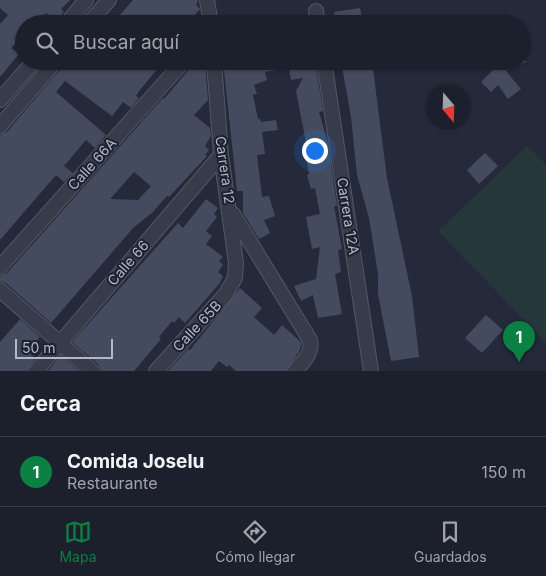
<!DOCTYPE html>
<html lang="es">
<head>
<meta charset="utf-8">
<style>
	:root { --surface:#1b202c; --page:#282d38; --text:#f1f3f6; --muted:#a0a3a9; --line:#393e48; --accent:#0b8043 }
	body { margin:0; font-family:Inter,sans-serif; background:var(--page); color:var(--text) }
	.compass { position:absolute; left:426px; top:85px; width:45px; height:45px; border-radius:50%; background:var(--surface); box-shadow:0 1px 4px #0004; rotate:161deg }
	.scale { position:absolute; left:15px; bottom:12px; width:98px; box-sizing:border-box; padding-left:5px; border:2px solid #b3b7c6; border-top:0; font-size:14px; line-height:18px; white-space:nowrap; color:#b3b7c6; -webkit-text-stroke:4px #1d222f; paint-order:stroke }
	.you { position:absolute; left:314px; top:150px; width:18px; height:18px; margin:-12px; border:4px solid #fff; border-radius:50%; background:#1a73e8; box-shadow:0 0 0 8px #1a73e833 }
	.badge { display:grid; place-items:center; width:32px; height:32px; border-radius:50%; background:var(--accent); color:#fff; font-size:16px; font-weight:700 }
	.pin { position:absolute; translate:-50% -41px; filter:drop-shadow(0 1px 2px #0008) }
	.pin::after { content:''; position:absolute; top:26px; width:18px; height:15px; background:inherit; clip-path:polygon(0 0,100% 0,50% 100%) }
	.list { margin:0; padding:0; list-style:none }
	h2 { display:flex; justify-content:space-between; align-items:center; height:65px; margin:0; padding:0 20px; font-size:21px }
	h2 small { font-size:16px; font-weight:400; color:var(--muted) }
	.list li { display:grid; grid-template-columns:32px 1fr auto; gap:15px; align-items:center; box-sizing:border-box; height:70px; padding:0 20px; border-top:1px solid var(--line) }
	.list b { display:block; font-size:19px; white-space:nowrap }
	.list p { margin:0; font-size:16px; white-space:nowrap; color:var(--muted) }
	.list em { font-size:16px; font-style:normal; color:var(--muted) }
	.icon { flex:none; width:28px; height:28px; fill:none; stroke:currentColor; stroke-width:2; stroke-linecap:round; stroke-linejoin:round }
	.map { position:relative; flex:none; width:546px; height:371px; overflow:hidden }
	.search { position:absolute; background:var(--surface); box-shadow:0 1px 4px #0004; left:15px; right:15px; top:15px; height:55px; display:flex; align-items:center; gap:12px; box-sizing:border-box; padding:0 18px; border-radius:28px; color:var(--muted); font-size:19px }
	.sheet { height:135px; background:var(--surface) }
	nav { display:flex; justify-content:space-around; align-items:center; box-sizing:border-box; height:70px; border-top:1px solid var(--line); background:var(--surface); font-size:14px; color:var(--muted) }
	nav a { display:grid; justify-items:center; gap:2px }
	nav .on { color:var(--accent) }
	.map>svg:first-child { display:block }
	.green { fill:#26363b }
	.building { fill:#454b5e; fill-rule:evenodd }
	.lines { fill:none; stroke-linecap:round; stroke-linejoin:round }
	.minor-casing { stroke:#535765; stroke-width:16 }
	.minor { stroke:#373c4a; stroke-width:14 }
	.labels { text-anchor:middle; stroke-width:4; stroke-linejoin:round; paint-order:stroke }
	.street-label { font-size:14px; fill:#b3b7c6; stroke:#1d222f }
</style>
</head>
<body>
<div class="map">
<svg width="546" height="371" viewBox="0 0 546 371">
	<rect width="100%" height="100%" fill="#242a3a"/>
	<!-- green -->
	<polygon class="green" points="527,146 546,165 546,343 438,231"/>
	<!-- building -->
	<g class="building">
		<polygon points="0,0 70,0 61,9 64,12 56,22 46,13 35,24 24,24 24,35 11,48 19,54 0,77 0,24 8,15 0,8"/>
		<polygon points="133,0 198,0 196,5 200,9 193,17 201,24 112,24"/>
		<polygon points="360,8 363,24 336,24 334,12"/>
		<polygon points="71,61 164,61 139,91 136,96 139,98 131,108 123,102 112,116 65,81 56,92 106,135 95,148 86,140 64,166 73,173 64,182 56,175 0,240 0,135 7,132 57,73"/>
		<path d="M196,61H205L208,100L194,115L210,128L211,136L205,146L209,150L205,155L207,156L169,197L167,196L152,213L134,227L51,323L6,283L0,281V276L7,273L163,98L164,99ZM134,172L151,186L138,200L110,199Z"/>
		<polygon points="223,61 315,61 323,111 319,112 328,143 337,206 334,206 342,249 338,250 341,272 335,274 342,314 318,318 313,295 301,301 294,286 316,279 320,247 312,249 306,217 320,214 315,188 311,189 307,175 309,174 303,143 306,143 296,91 303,78 291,80 289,68 265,72 267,80 254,85 257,94 253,95 258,119 260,119 261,122 276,120 278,130 262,132 265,154 257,155 262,197 269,196 275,216 264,220 270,233 259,239 243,213 243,191 237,191"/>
		<polygon points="341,61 372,61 387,178 412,296 419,357 391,361 378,294 378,274 369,218 357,175 351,117"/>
		<polygon points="502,61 528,61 506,71 521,89 508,99 498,85 491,92 481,82"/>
		<polygon points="485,153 498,166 479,184 467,170"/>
		<polygon points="206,199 218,208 214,214 217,217 206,231 212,236 206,244 223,257 219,261 223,265 218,272 223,276 220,283 185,323 179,317 174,323 172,321 159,337 161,339 134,371 101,371 98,364 72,342 178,223 183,228"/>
		<polygon points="240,288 262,308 254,317 274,335 282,325 302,343 299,352 286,371 236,371 229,365 227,367 219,361 211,371 168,371 188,349 190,350"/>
		<polygon points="486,315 503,330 482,353 465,338"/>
		<polygon points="20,319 40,337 27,351 35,358 27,371 0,371 0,342"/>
		<polygon points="61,355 79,371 48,371"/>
	</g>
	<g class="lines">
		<!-- minor casing -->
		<g class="minor-casing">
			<g id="minor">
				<polyline points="207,0 211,24"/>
				<polyline points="316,11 318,24"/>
				<polyline points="66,24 86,0"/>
				<polyline points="88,24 109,0"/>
				<polyline points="324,61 371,371"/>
				<polyline points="0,100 34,61"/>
				<polyline points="0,126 56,61"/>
				<path d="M233,214L310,340C313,353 303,362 295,371"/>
				<polyline points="0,267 184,61"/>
				<polyline points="0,290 92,371"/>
				<polyline points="36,371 221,155"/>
				<polyline points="156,371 225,295 235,278 236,263 221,155 214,61"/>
			</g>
		</g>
		<!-- minor -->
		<use href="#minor" class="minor"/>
	</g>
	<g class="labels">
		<!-- street labels -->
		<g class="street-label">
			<text transform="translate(92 164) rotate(-48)" y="5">Calle 66A</text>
			<text transform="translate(225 170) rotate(82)" y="5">Carrera 12</text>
			<text transform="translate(348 216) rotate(81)" y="5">Carrera 12A</text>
			<text transform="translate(128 263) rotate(-49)" y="5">Calle 66</text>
			<text transform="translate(197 326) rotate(-47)" y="5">Calle 65B</text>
		</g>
	</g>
</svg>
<svg class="compass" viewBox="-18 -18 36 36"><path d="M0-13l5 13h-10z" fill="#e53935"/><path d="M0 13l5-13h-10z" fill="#a0a3a9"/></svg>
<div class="scale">50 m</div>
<div class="you"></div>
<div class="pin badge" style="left:519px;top:362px">1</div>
<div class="search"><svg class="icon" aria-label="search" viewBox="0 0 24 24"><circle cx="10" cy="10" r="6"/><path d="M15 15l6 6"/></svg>Buscar aquí</div>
</div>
<section class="sheet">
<h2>Cerca<small></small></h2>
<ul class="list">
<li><span class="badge">1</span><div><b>Comida Joselu</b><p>Restaurante</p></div><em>150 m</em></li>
</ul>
</section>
<nav>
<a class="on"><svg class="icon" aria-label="map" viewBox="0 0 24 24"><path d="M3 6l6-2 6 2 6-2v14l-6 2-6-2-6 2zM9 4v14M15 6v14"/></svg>Mapa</a>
<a><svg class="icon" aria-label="directions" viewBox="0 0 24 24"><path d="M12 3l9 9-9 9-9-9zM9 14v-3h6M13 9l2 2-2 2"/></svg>Cómo llegar</a>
<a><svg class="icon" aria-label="saved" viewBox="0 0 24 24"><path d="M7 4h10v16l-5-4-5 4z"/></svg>Guardados</a>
</nav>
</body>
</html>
